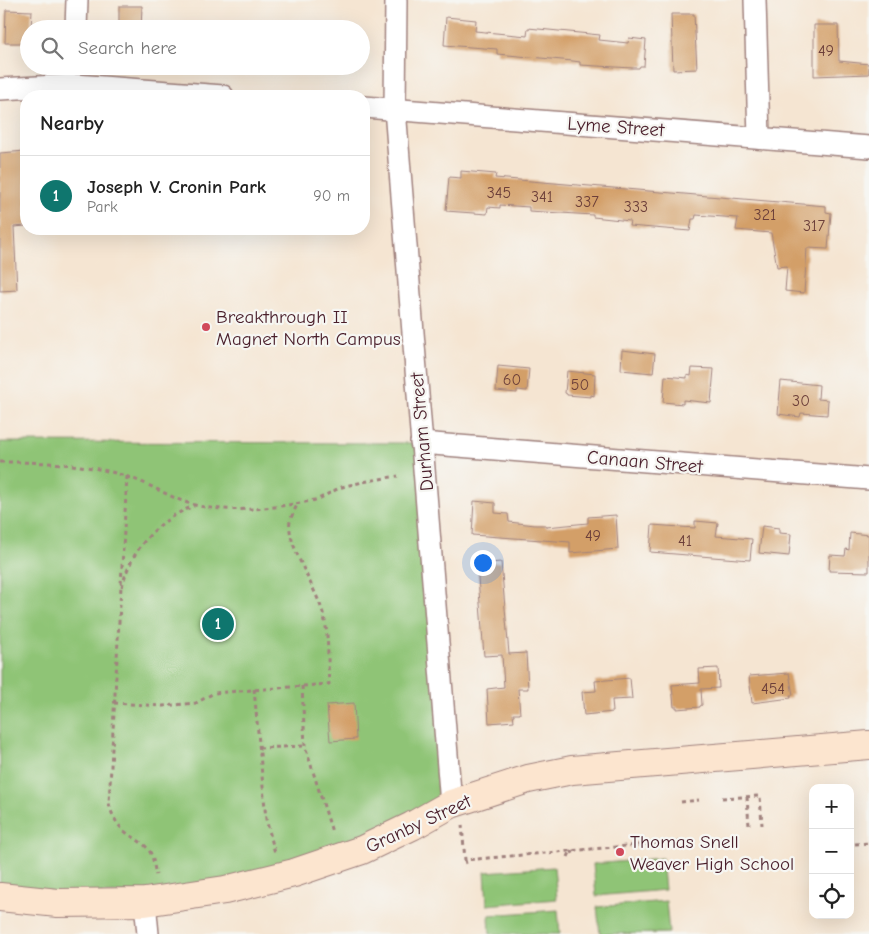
<!DOCTYPE html>
<html lang="en">
<head>
<meta charset="utf-8">
<style>
	:root { --surface:#fff; --page:#f6f6f6; --text:#222; --muted:#767676; --line:#e0e0e0; --accent:#0f766e }
	body { margin:0; font-family:"Comic Neue",sans-serif; background:var(--page); color:var(--text) }
	.controls { position:absolute; right:15px; bottom:15px; display:grid; overflow:hidden; border-radius:10px; box-shadow:0 5px 20px #0002 }
	.controls button { width:45px; height:45px; display:grid; place-items:center; padding:0; border:0; border-bottom:1px solid var(--line); background:var(--surface); color:var(--text); font:25px sans-serif }
	.you { position:absolute; left:482px; top:562px; width:18px; height:18px; margin:-12px; border:4px solid #fff; border-radius:50%; background:#1a73e8; box-shadow:0 0 0 8px #1a73e833 }
	.badge { display:grid; place-items:center; width:32px; height:32px; border-radius:50%; background:var(--accent); color:#fff; font-size:16px; font-weight:700 }
	.pin { position:absolute; translate:-50% -50%; border:2px solid #fff; box-shadow:0 1px 5px #0006 }
	.list { margin:0; padding:0; list-style:none }
	h2 { display:flex; justify-content:space-between; align-items:center; height:65px; margin:0; padding:0 20px; font-size:21px }
	h2 small { font-size:16px; font-weight:400; color:var(--muted) }
	.list li { display:grid; grid-template-columns:32px 1fr auto; gap:15px; align-items:center; box-sizing:border-box; height:80px; padding:0 20px; border-top:1px solid var(--line) }
	.list b { display:block; font-size:19px; white-space:nowrap }
	.list p { margin:0; font-size:16px; white-space:nowrap; color:var(--muted) }
	.list em { font-size:16px; font-style:normal; color:var(--muted) }
	.icon { flex:none; width:28px; height:28px; fill:none; stroke:currentColor; stroke-width:2; stroke-linecap:round; stroke-linejoin:round }
	.map { position:relative; flex:none; width:869px; height:934px; overflow:hidden }
	.search { position:absolute; background:var(--surface); box-shadow:0 5px 20px #0002; left:20px; top:20px; width:350px; height:55px; display:flex; align-items:center; gap:12px; box-sizing:border-box; padding:0 18px; border-radius:28px; color:var(--muted); font-size:19px }
	.panel { position:absolute; background:var(--surface); box-shadow:0 5px 20px #0002; left:20px; top:90px; width:350px; height:145px; border-radius:20px }
	.map>svg:first-child { display:block }
	.green { fill:#8fc476; stroke:#6c7250 }
	.building { fill:#d39f68 }
	.lines { fill:none; stroke-linecap:round; stroke-linejoin:round }
	.street-casing { stroke:#a0827e; stroke-width:24 }
	.secondary-casing { stroke:#a0827e; stroke-width:30 }
	.path { stroke:#a0827e; stroke-width:3; stroke-dasharray:4 4; stroke-linecap:butt }
	.street { stroke:#fff; stroke-width:21 }
	.secondary { stroke:#fce5cf; stroke-width:28 }
	.poi-dot { fill:#d1495b; stroke:#f6f6f2; stroke-width:2 }
	.labels { text-anchor:middle; stroke-width:4.5; stroke-linejoin:round; paint-order:stroke }
	.number-label { font-size:16px; fill:#6c3f3a }
	.street-label { font-size:19px; fill:#4a1f2b; stroke:#f6f6f2 }
	.poi-label { font-size:19px; fill:#4a1f2b; stroke:#f6f6f2; text-anchor:start }
</style>
</head>
<body>
<div class="map">
<svg width="869" height="934" viewBox="0 0 869 934">
	<rect width="100%" height="100%" fill="#f6f6f2"/>
	<filter id="ink" filterUnits="userSpaceOnUse"><feTurbulence type="fractalNoise" baseFrequency=".02" numOctaves="2"/><feDisplacementMap in="SourceGraphic" scale="10" xChannelSelector="R" yChannelSelector="G"/><feConvolveMatrix kernelMatrix="1 2 1 2 8 2 1 2 1" color-interpolation-filters="sRGB"/></filter>
	<filter id="wash" filterUnits="userSpaceOnUse"><feTurbulence type="fractalNoise" baseFrequency=".0096" numOctaves="4" result="noise"/><feDisplacementMap in="SourceGraphic" scale="20" xChannelSelector="R" yChannelSelector="G"/><feGaussianBlur stdDeviation="1.12" result="paint"/><feColorMatrix in="noise" values="0 0 0 0 0 0 0 0 0 0 0 0 0 0 0 0 0 1.4 0 .05"/><feComposite in="paint" operator="in"/></filter>
	<g filter="url(#wash)">
		<rect width="100%" height="100%" fill="#f5e5d2"/>
		<!-- green -->
		<g class="green">
			<polygon points="0,442 421,443 451,804 225,890 0,897"/>
			<polygon points="662,858 665,890 596,896 593,864"/>
			<polygon points="554,867 557,899 487,905 485,872"/>
			<polygon points="666,901 669,933 600,934 597,907"/>
			<polygon points="558,910 560,934 490,934 489,915"/>
		</g>
		<g id="blocks">
			<!-- building -->
			<g class="building">
				<polygon points="119,6 142,6 141,29 119,29"/>
				<polygon points="6,10 32,11 31,29 29,29 29,43 5,43"/>
				<polygon points="671,14 694,14 697,69 673,70"/>
				<polygon points="446,17 476,20 475,31 527,36 528,28 600,35 599,40 628,43 629,38 646,40 644,66 640,66 639,68 633,68 580,65 580,62 573,61 497,54 497,49 444,45"/>
				<polygon points="814,25 838,25 839,61 869,64 869,74 814,76"/>
				<polygon points="26,151 26,226 14,227 17,290 0,291 0,153"/>
				<polygon points="461,171 496,174 495,178 826,206 826,212 831,213 828,249 807,248 804,293 785,291 787,266 777,267 771,233 736,230 738,218 696,215 695,219 692,219 690,231 629,226 630,221 593,217 593,215 529,211 529,207 500,205 500,208 488,207 487,214 446,211 449,177 461,178"/>
				<polygon points="622,350 655,354 653,373 621,370"/>
				<polygon points="498,366 529,369 527,391 517,390 517,393 496,391"/>
				<polygon points="692,368 714,369 711,403 683,400 683,404 663,402 665,376 687,378 687,375 691,376"/>
				<polygon points="567,371 595,374 594,396 591,395 591,397 567,395 567,394 565,393"/>
				<polygon points="781,381 819,385 818,399 828,400 827,415 801,413 800,417 778,414"/>
				<polygon points="474,501 495,503 495,513 508,514 509,522 535,525 546,525 546,527 588,523 588,517 616,515 618,549 570,553 570,542 472,535"/>
				<polygon points="695,521 718,523 716,536 752,539 750,560 650,552 652,525 695,528"/>
				<polygon points="762,526 779,528 779,533 791,534 789,556 759,553"/>
				<polygon points="850,533 869,535 869,572 829,571 830,555 845,556 846,549 849,550"/>
				<polygon points="501,562 509,654 526,653 528,689 518,689 520,714 513,714 514,721 489,723 487,689 504,687 502,655 484,656 477,564"/>
				<polygon points="718,668 719,688 701,689 702,705 700,706 700,707 677,709 677,707 674,707 672,685 700,683 699,669"/>
				<polygon points="789,673 793,695 790,695 791,698 752,703 749,676"/>
				<polygon points="630,678 632,699 612,700 613,712 584,715 582,692 596,691 595,681"/>
				<polygon points="354,703 356,739 330,741 327,705"/>
			</g>
		</g>
	</g>
	<g filter="url(#ink)">
		<use href="#blocks" fill-opacity="0" stroke="#a0827e" stroke-width="1"/>
		<g class="lines">
			<!-- street casing -->
			<g class="street-casing">
				<g id="street">
					<polyline points="396,0 395,109 451,804"/>
					<polyline points="755,0 759,138"/>
					<polyline points="76,29 77,0"/>
					<polyline points="0,89 75,85 223,96"/>
					<polyline points="364,107 869,147"/>
					<polyline points="421,443 869,479"/>
					<polyline points="145,902 148,934"/>
				</g>
			</g>
			<!-- secondary casing -->
			<g class="secondary-casing">
				<polyline id="secondary" points="0,897 58,903 145,902 225,890 294,873 362,850 412,826 451,804 528,779 572,770 869,745"/>
			</g>
			<!-- path -->
			<g class="path">
				<path d="M0,462C43,462 87,463 128,477C159,487 178,505 212,508C245,512 279,507 311,501C322,499 331,491 342,487C360,482 379,479 398,476"/>
				<path d="M127,476L109,803C112,818 120,830 133,837C140,842 146,845 150,852C154,859 154,868 156,875"/>
				<path d="M122,587C131,549 158,519 194,506"/>
				<polyline points="302,686 305,746 332,832"/>
				<polyline points="254,689 266,819 275,853"/>
				<path d="M114,703L163,706L196,703L214,693L329,684C327,659 330,631 321,607C314,586 286,542 290,521C292,515 295,509 298,503"/>
				<polyline points="259,748 305,746"/>
				<polyline points="747,797 749,826"/>
				<polyline points="722,798 760,796 762,825"/>
				<polyline points="681,802 699,800"/>
				<polyline points="462,825 465,860 684,841"/>
				<polyline points="855,844 869,843"/>
				<polyline points="568,857 571,850 575,857"/>
				<polyline points="465,860 467,867"/>
			</g>
			<!-- street -->
			<use href="#street" class="street"/>
			<!-- secondary -->
			<use href="#secondary" class="secondary"/>
		</g>
	</g>
	<!-- markers -->
	<g class="poi-dot">
		<circle cx="206" cy="327" r="5"/>
		<circle cx="620" cy="852" r="5"/>
	</g>
	<g class="labels">
		<!-- number labels -->
		<g class="number-label">
			<text x="826" y="56">49</text>
			<text x="499" y="198">345</text>
			<text x="542" y="202">341</text>
			<text x="587" y="207">337</text>
			<text x="636" y="212">333</text>
			<text x="765" y="220">321</text>
			<text x="814" y="231">317</text>
			<text x="512" y="385">60</text>
			<text x="580" y="390">50</text>
			<text x="801" y="406">30</text>
			<text x="593" y="541">49</text>
			<text x="685" y="546">41</text>
			<text x="773" y="694">454</text>
		</g>
		<!-- street labels -->
		<g class="street-label">
			<text transform="translate(616 126) rotate(4)" y="7">Lyme Street</text>
			<text transform="translate(421 432) rotate(-95)" y="7">Durham Street</text>
			<text transform="translate(645 461) rotate(5)" y="7">Canaan Street</text>
			<text transform="translate(418 823) rotate(-25)" y="7">Granby Street</text>
		</g>
		<!-- poi labels -->
		<g class="poi-label">
			<text x="216" y="323">Breakthrough II<tspan x="216" dy="22">Magnet North Campus</tspan></text>
			<text x="630" y="848">Thomas Snell<tspan x="630" dy="22">Weaver High School</tspan></text>
		</g>
	</g>
</svg>
<div class="controls">
<button>+</button>
<button>−</button>
<button><svg class="icon" aria-label="locate" viewBox="0 0 24 24"><circle cx="12" cy="12" r="6"/><path d="M12 2v4M12 18v4M2 12h4M18 12h4"/></svg></button>
</div>
<div class="you"></div>
<div class="pin badge" style="left:218px;top:624px">1</div>
<div class="search"><svg class="icon" aria-label="search" viewBox="0 0 24 24"><circle cx="10" cy="10" r="6"/><path d="M15 15l6 6"/></svg>Search here</div>
<section class="panel">
<h2>Nearby<small></small></h2>
<ul class="list">
<li><span class="badge">1</span><div><b>Joseph V. Cronin Park</b><p>Park</p></div><em>90 m</em></li>
</ul>
</section>
</div>
</body>
</html>
